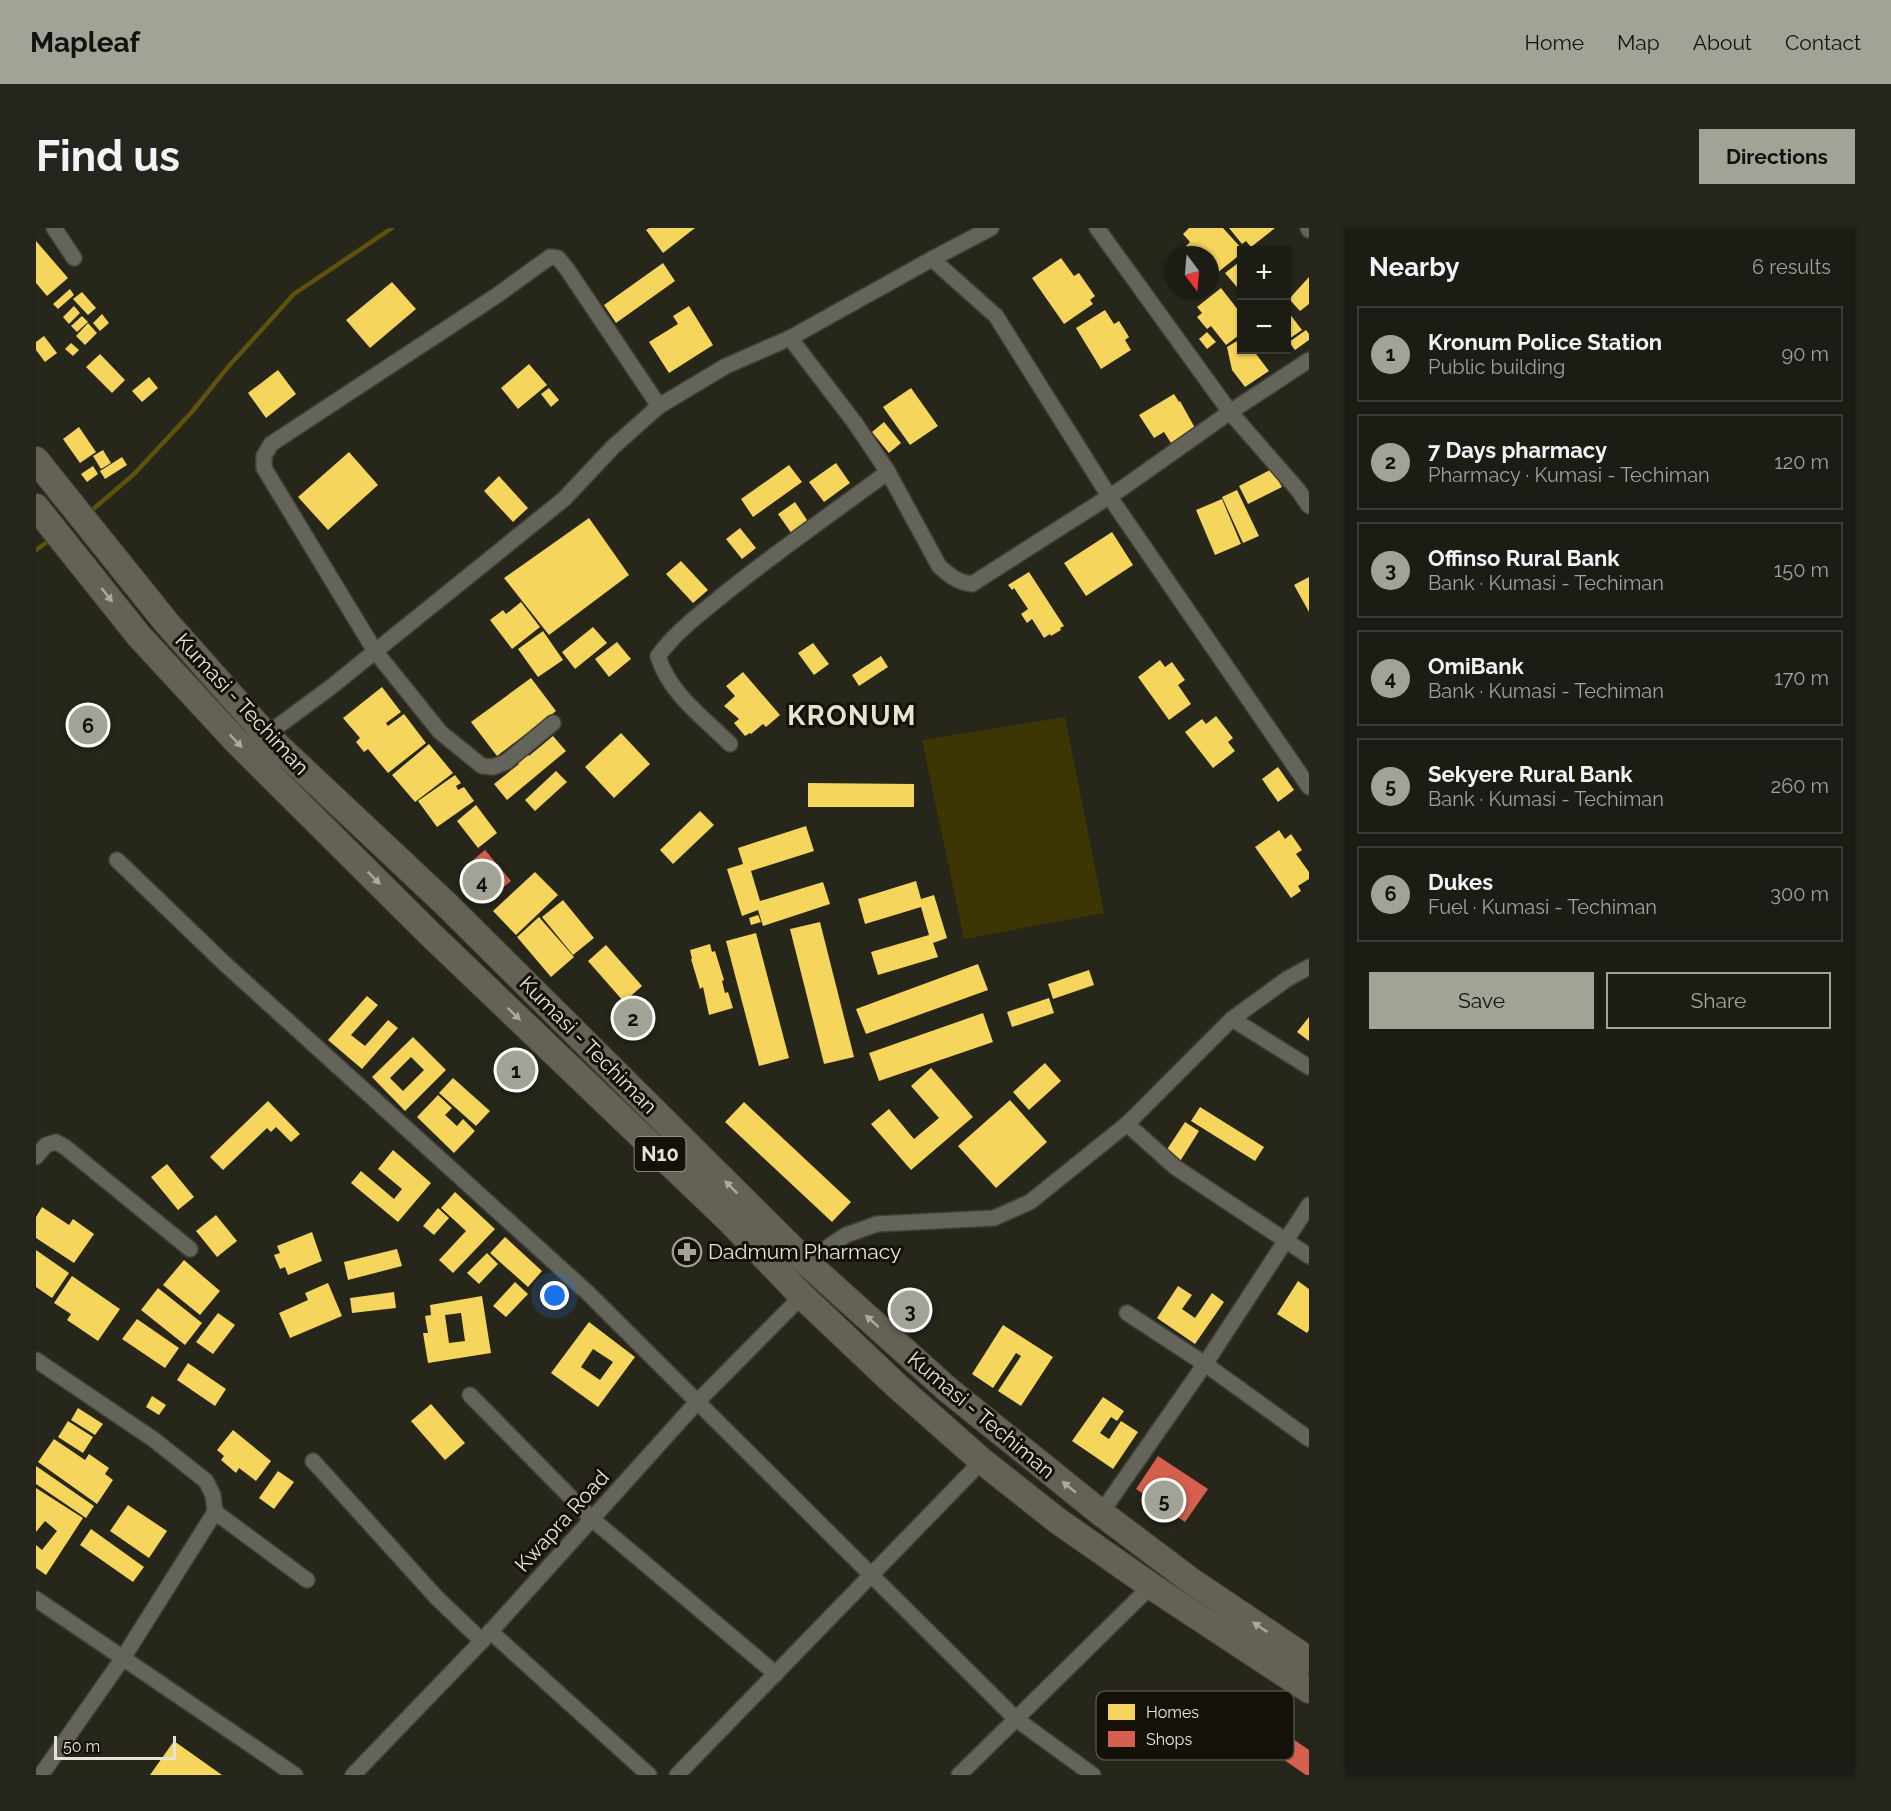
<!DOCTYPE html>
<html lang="en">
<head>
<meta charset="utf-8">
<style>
	:root { --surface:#1d1c14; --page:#25251d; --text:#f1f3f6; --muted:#a0a1a0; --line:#3b3a34; --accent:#a3a296 }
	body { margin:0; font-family:Raleway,sans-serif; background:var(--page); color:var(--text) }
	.controls { position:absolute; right:18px; top:18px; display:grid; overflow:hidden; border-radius:0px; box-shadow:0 2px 4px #0004 }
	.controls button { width:54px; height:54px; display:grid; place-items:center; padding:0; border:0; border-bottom:2px solid var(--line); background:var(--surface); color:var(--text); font:30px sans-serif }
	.compass { position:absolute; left:1129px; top:18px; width:54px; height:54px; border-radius:50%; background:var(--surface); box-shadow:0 2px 4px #0004; rotate:164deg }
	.scale { position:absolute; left:18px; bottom:15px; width:122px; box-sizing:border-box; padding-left:6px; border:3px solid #e6e4d9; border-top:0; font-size:16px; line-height:21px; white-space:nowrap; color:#e6e4d9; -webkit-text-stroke:4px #131109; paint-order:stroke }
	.you { position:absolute; left:519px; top:1068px; width:21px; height:21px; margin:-15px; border:4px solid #fff; border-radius:50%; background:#1a73e8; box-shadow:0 0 0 9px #1a73e833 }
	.badge { display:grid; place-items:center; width:39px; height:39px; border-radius:50%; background:var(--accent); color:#111; font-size:20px; font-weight:700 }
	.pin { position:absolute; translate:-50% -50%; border:3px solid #fff; box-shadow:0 2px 6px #0006 }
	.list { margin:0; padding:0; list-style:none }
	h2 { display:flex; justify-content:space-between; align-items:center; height:78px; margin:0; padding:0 24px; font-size:26px }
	h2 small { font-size:20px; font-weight:400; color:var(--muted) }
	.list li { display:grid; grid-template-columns:39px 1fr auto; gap:18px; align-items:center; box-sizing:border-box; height:96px; margin:0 12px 12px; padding:0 12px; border:2px solid var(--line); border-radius:0px }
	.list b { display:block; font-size:22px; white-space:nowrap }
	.list p { margin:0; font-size:20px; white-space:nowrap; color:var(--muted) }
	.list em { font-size:20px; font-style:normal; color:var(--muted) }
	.actions { display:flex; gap:12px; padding:18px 24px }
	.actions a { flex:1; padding:14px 0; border:2px solid var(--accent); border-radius:0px; text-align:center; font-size:21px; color:var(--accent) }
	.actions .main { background:var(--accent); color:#111 }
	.map { position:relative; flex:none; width:1273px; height:1547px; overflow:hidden; border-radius:0px }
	header { display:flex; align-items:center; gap:36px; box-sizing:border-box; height:84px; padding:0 30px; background:var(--accent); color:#111 }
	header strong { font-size:28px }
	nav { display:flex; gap:33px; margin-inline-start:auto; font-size:21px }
	.intro { display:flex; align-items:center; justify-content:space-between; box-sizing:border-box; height:144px; padding:0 36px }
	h1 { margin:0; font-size:42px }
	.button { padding:15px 27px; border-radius:0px; background:var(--accent); color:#111; font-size:21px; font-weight:700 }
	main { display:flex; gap:36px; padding:0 36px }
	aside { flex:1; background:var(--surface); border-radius:0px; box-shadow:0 2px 4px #0004 }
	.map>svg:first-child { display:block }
	.green { fill:#3d3504 }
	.homes { fill:#f6d55c; fill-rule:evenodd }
	.shops { fill:#d6604d }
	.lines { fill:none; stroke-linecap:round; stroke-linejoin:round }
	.stream { stroke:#5f530b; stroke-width:4.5 }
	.minor-casing { stroke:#414036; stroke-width:18 }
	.trunk-casing { stroke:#414036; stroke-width:28 }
	.minor { stroke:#65645a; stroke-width:15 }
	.trunk { stroke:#646254; stroke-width:26 }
	.oneway { fill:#acaa9d }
	.labels { text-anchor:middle; stroke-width:6; stroke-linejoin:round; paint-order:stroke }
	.shield { fill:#131109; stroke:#a7a59b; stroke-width:1.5 }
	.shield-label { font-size:20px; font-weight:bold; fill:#e6e4d9 }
	.street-label { font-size:21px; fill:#e6e4d9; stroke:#131109 }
	.poi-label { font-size:21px; fill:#e6e4d9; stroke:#131109; text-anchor:start }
	.district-label { font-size:27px; font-weight:bold; letter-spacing:1.5px; fill:#e7e3cc; stroke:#131109 }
	.key { fill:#131109; stroke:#525047; stroke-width:1.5 }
	.key-label { font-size:16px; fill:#e6e4d9 }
</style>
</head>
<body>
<header>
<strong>Mapleaf</strong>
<nav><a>Home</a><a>Map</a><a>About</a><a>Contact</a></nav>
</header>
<div class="intro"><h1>Find us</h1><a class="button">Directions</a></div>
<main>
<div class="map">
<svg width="1273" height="1547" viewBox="0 0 1273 1547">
	<rect width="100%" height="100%" fill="#27261b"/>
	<!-- green -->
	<polygon class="green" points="1029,489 1068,685 928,711 886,512"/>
	<!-- homes -->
	<g class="homes">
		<polygon points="613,0 659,0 627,25 610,2"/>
		<polygon points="1153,0 1187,0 1206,21 1206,25 1181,45 1174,36 1174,27 1157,27 1150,18 1154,14 1147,6"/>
		<polygon points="1193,0 1239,0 1215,19 1210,13 1206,16"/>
		<polygon points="0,13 32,50 11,68 0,55"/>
		<polygon points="1025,30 1038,48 1043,45 1059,68 1054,72 1057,76 1028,96 996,50"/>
		<polygon points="1206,32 1206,65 1189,45"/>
		<polygon points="627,35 639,53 580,95 568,77"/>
		<polygon points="1273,49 1273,76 1264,83 1253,71"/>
		<polygon points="356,54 380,81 334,120 310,92"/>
		<polygon points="1185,60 1206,87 1206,105 1190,117 1175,98 1171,101 1161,89 1166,85 1161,79"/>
		<polygon points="34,61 38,67 22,81 17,76"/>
		<polygon points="46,64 60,80 52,87 37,71"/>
		<polygon points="38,78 44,85 33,96 27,89"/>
		<polygon points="653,78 677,117 633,145 613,114 642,96 637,88"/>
		<polygon points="1250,81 1266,102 1250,113"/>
		<polygon points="1069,82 1078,96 1083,93 1093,109 1089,112 1095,122 1065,141 1040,100"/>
		<polygon points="66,86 73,95 64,103 57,95"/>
		<polygon points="46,88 52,94 41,104 35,98"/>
		<polygon points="52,95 61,105 49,117 40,108"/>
		<polygon points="1270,102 1273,106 1273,112 1259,122 1253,114"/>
		<polygon points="1171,104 1180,114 1171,121 1163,111"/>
		<polygon points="8,108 21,125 9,134 0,122 0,114"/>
		<polygon points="1206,110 1206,122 1217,122 1233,143 1209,159 1196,142 1191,119"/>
		<polygon points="35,115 43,122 37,128 29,121"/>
		<polygon points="64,126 89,152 76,165 50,139"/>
		<polygon points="493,136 511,157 482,181 465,160"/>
		<polygon points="242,142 260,166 230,190 212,165"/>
		<polygon points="113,149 122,160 106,174 96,163"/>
		<polygon points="513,160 523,172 515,179 505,166"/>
		<polygon points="875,160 902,198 874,217 847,179"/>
		<polygon points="1138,166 1143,174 1144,173 1159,200 1135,215 1128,204 1118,210 1103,187"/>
		<polygon points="848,194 865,215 853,225 836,204"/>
		<polygon points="43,199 60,224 44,235 27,211"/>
		<polygon points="67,222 75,235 65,241 57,228"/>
		<polygon points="313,224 342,257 292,302 262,269"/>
		<polygon points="86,229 91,237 69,251 64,243"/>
		<polygon points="800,235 814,255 788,274 773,254"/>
		<polygon points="753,237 766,254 717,289 705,271"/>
		<polygon points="57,238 62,246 51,254 45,246"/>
		<polygon points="1236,241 1246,259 1212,276 1203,258"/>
		<polygon points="463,248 492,280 477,294 448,263"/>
		<polygon points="1201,262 1223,308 1207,315 1186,269"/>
		<polygon points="1186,271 1205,316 1179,327 1160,282"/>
		<polygon points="759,274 773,295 756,306 742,286"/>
		<polygon points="553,290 593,347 513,407 468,350"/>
		<polygon points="704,300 720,320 706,331 690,311"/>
		<polygon points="1076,304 1097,337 1050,368 1028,335"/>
		<polygon points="645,333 672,362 657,375 630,346"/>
		<polygon points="993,344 1028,398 1024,400 1025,402 1015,408 1014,406 1008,410 996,391 991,395 985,386 992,381 978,360 976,362 972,357"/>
		<polygon points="1273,349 1273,384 1258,357"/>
		<polygon points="485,374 504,399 476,421 454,392 467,382 470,386"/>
		<polygon points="557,399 571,415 539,441 526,424"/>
		<polygon points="507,403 527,432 502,449 482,421"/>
		<polygon points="581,414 595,431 573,449 559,431"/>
		<polygon points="777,415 793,436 778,447 762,425"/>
		<polygon points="845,428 852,439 823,458 816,447"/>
		<polygon points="1124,432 1129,439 1136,434 1149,452 1142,457 1155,476 1133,492 1102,449"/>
		<polygon points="707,444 744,487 730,499 727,496 715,506 714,505 709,508 698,495 703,491 688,478 699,468 690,458"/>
		<polygon points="495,450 520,483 461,528 435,494"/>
		<polygon points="346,459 365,484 350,495 352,498 368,486 390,515 352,545 332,521 328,524 320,514 324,510 307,490"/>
		<polygon points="1180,488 1197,510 1192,514 1199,523 1177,540 1149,504 1166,491 1170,496"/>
		<polygon points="585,505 614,536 578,570 549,539"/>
		<polygon points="517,508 530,523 471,572 458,556 483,536 478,530 488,522 493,528"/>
		<polygon points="393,516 417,545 379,574 356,547"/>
		<polygon points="1242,539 1258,562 1242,574 1226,551"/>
		<polygon points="520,543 531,554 499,583 489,572"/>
		<polygon points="419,547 425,555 420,558 422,562 428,559 438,573 401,599 382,573"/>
		<polygon points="772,555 878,556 878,579 772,579"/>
		<polygon points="440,577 461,605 442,620 421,593"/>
		<polygon points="664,583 678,597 637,636 624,622"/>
		<polygon points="770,598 778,623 715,643 724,673 787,654 794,676 727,698 722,682 706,688 691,641 707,636 702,620"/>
		<polygon points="1243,602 1249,611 1255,606 1266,622 1260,626 1273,644 1273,651 1262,658 1265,663 1255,670 1219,619"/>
		<polygon points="499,644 522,667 480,707 457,683"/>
		<polygon points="880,653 885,671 898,667 911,710 897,715 902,729 842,747 835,724 893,707 885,679 829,696 822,671"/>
		<polygon points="527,672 558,710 537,727 506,689"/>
		<polygon points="722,687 725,694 715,697 713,690"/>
		<polygon points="503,689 538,729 515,749 481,709"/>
		<polygon points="784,694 818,829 788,836 754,701"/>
		<polygon points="720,705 753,830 723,838 690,713"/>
		<polygon points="674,716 676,724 679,723 688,752 686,753 689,765 692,764 697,780 673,787 667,759 664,761 655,731 656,731 654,722"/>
		<polygon points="570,717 606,758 588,774 552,733"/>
		<polygon points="942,736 952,762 830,806 820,781"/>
		<polygon points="1053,742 1058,757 1017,771 1012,756"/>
		<polygon points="331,768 342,777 315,807 329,818 352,792 362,800 326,841 292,812"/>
		<polygon points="1013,770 1018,785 976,799 971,784"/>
		<polygon points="947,785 957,814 843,853 833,825"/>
		<polygon points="1273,789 1273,813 1261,804"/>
		<path d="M377,809L410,842L369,883L336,849ZM375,829L388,842L367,863L354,850Z"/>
		<polygon points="1009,835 1025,853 993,882 977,864"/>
		<polygon points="895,840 937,889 875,942 835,896 853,881 878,911 903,890 875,858"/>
		<polygon points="417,850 454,883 440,898 403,865"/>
		<polygon points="402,867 416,880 409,887 421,898 427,891 439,903 418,925 381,889"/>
		<polygon points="974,872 1011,914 960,960 922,918"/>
		<polygon points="232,873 264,906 255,914 240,899 235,904 231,900 187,942 174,929"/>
		<polygon points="708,874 815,974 796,994 689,894"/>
		<polygon points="1164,879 1228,919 1219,933 1155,893"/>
		<polygon points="1149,894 1163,903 1143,935 1128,926"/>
		<polygon points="357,922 395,955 362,994 315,955 325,943 358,971 366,961 342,941"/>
		<polygon points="131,936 158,969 142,982 115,949"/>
		<polygon points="419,964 459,1001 417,1045 403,1032 430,1003 405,980"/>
		<polygon points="6,979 33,997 37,991 58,1006 38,1035 0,1010 0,989"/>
		<polygon points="402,980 413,990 398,1007 387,998"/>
		<polygon points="180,987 201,1013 181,1029 160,1003"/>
		<polygon points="276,1004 286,1033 252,1047 249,1039 244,1041 238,1027 244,1025 241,1018"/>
		<polygon points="469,1009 506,1043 492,1059 454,1025"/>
		<polygon points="361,1021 366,1038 312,1052 308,1034"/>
		<polygon points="0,1022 33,1045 16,1070 0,1059"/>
		<polygon points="451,1025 462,1036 443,1056 431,1045"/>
		<polygon points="148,1032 184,1063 164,1087 127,1057"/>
		<polygon points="36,1048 84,1081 62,1113 31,1092 35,1086 18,1075"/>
		<polygon points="1262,1053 1273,1061 1273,1102 1271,1105 1241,1086"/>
		<polygon points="479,1054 492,1066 470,1089 457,1078"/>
		<polygon points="292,1055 306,1088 254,1110 243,1085 272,1072 269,1065"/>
		<polygon points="1142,1058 1156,1067 1146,1081 1159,1090 1176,1065 1188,1074 1159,1116 1121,1090"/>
		<polygon points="122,1060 166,1095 149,1117 105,1082"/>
		<polygon points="358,1064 360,1080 316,1085 314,1070"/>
		<path d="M446,1068L455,1125L392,1135L387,1105H392L389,1088L395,1087L394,1077ZM425,1085L429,1113L413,1115L409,1087Z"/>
		<polygon points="182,1085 199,1097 177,1126 160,1114"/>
		<polygon points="101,1091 143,1120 129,1140 86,1111"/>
		<path d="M553,1094L599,1129L562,1179L515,1145ZM557,1121L577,1134L564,1152L545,1139Z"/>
		<polygon points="967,1097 1017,1129 985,1178 962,1163 985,1128 980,1125 957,1160 936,1146"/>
		<polygon points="152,1135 190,1161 179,1178 141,1152"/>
		<polygon points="116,1168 130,1177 123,1187 110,1179"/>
		<polygon points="1067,1169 1088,1183 1081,1193 1075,1189 1064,1205 1073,1211 1085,1193 1102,1204 1077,1241 1036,1213"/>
		<polygon points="395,1176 429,1215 409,1232 375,1193"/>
		<polygon points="42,1180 67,1196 59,1207 35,1192"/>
		<polygon points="32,1193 57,1209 47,1225 22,1209"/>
		<polygon points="197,1202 235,1233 220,1253 203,1240 200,1245 185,1232 188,1228 181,1222"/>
		<polygon points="18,1211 49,1232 53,1226 73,1240 69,1246 77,1252 61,1276 2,1234"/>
		<polygon points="0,1238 58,1278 50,1290 0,1256"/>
		<polygon points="242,1243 258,1254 238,1281 223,1270"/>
		<polygon points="0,1260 47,1290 10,1347 0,1340 0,1317 6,1322 21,1303 9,1293 0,1304"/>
		<polygon points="92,1277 131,1303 113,1330 74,1303"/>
		<polygon points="55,1301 108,1339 97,1354 44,1317"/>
		<polygon points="138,1513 186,1547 114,1547"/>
	</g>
	<!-- shops -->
	<g class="shops">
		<polygon points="449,622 475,653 456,669 431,637"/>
		<polygon points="1122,1228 1172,1261 1149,1294 1100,1261"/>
		<polygon points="1254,1509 1273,1522 1273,1547 1270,1547 1241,1527"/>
	</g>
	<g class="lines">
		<!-- stream -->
		<g class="stream">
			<polyline points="54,284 98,246 155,185 192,139 258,66 356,0"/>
			<polyline points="0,322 15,311"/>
		</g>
		<!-- minor casing -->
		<g class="minor-casing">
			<g id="minor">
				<polyline points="18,0 38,30"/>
				<polyline points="1061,0 1194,184 1262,262 1273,278"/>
				<polyline points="1272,0 1273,2"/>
				<polyline points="896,31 960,88 1073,268 1273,559"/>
				<path d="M754,110L819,195L852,244L903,338C914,348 921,354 936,356L1088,259L1194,184L1273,132"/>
				<polyline points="517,495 470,534 457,539 446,538 404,504 339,423 228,240 228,228 235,216 460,68 514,29 522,30 531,41 623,178"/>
				<polyline points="230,507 295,459 528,271 577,219 623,178 690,138 754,110 896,31 955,0"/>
				<path d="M694,516C667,489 633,465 622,428C642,401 668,383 693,362C745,321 799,283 852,244"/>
				<polyline points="81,632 189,736 552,1065 980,1491 1057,1547"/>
				<polyline points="1196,791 1273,839"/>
				<polyline points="1091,896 1139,939 1273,1028"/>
				<polyline points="0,929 10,917 20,914 29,919 154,1021"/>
				<polyline points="770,1034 810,1007 841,996 958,990 994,974 1091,896 1196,791 1251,751 1273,739"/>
				<polyline points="1091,1085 1169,1136 1273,1211"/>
				<polyline points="0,1132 117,1211 170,1253 177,1267 179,1284 87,1430 5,1547"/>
				<polyline points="434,1167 556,1291 740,1446"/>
				<polyline points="277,1233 401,1370 446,1413"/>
				<polyline points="179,1284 271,1352"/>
				<polyline points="1065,1285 1169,1136 1273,977"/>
				<polyline points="0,1371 259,1547"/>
				<polyline points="454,1403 613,1547"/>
				<polyline points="317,1547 446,1413 662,1173 766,1068"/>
				<polyline points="641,1547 946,1233"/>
				<polyline points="923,1547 1115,1358"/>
			</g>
		</g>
		<!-- trunk casing -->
		<g class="trunk-casing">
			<g id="trunk">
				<polyline points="0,232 130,394 230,507 411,677 770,1034 911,1161 1065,1285 1154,1352 1273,1432"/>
				<polyline points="0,279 103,408 200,513 394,706 694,993 766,1068 861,1158 946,1233 1022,1293 1115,1358 1273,1462"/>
			</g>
		</g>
		<!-- minor -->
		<use href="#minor" class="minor"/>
		<!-- trunk -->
		<use href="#trunk" class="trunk"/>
	</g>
	<!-- one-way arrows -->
	<defs><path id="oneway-solid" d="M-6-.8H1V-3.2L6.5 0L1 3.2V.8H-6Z" transform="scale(1.5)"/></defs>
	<g class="oneway">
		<use href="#oneway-solid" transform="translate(71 367) rotate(52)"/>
		<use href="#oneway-solid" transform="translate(200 513) rotate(46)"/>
		<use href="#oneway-solid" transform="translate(338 650) rotate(45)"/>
		<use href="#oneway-solid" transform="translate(478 786) rotate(44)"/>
		<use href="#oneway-solid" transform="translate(695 959) rotate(-135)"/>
		<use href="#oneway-solid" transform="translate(836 1093) rotate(-138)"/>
		<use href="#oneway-solid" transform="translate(1033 1259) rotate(-141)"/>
		<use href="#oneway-solid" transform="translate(1224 1399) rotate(-146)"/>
	</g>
	<!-- icons -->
	<defs>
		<g id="pharmacy-ring" transform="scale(1.5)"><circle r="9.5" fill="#131109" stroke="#a3a296" stroke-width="1.5"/><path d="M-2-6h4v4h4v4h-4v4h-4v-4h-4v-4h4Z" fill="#a3a296"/></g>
	</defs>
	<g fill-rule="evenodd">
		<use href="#pharmacy-ring" x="651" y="1024"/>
	</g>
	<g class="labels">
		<!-- shield labels -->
		<rect class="shield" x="598.5" y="909" width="51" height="34" rx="4.5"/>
		<g class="shield-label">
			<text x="624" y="933">N10</text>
		</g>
		<!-- street labels -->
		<g class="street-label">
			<text transform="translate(206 476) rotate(47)" y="7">Kumasi - Techiman</text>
			<text transform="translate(552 817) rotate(45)" y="7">Kumasi - Techiman</text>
			<text transform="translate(945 1187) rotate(40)" y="7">Kumasi - Techiman</text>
			<text transform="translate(526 1293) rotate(-48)" y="7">Kwapra Road</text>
		</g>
		<!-- poi labels -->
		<g class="poi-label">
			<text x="672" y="1031">Dadmum Pharmacy</text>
		</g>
		<!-- district labels -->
		<g class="district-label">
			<text x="816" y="497">KRONUM</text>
		</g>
	</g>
	<!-- legend -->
	<rect x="1060" y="1463" width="198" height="69" rx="9" class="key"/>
	<rect x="1072" y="1476" width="27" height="16" fill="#f6d55c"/>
	<rect x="1072" y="1503" width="27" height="16" fill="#d6604d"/>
	<g class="key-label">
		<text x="1110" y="1490">Homes</text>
		<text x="1110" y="1517">Shops</text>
	</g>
</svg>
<div class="controls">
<button>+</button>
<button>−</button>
</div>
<svg class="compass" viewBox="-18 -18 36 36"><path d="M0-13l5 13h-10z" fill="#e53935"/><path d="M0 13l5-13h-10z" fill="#a0a1a0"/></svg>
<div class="scale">50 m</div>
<div class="you"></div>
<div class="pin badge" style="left:480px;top:842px">1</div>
<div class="pin badge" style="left:597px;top:790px">2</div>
<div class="pin badge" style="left:874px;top:1082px">3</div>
<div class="pin badge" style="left:446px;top:653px">4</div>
<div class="pin badge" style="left:1128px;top:1272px">5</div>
<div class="pin badge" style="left:52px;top:497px">6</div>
</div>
<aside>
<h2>Nearby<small>6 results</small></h2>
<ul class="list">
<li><span class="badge">1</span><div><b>Kronum Police Station</b><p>Public building</p></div><em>90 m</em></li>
<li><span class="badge">2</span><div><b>7 Days pharmacy</b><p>Pharmacy · Kumasi - Techiman</p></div><em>120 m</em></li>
<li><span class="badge">3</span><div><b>Offinso Rural Bank</b><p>Bank · Kumasi - Techiman</p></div><em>150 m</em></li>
<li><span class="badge">4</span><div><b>OmiBank</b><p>Bank · Kumasi - Techiman</p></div><em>170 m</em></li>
<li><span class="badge">5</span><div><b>Sekyere Rural Bank</b><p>Bank · Kumasi - Techiman</p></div><em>260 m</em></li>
<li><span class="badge">6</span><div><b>Dukes</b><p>Fuel · Kumasi - Techiman</p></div><em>300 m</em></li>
</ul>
<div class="actions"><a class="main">Save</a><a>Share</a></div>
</aside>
</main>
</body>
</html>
